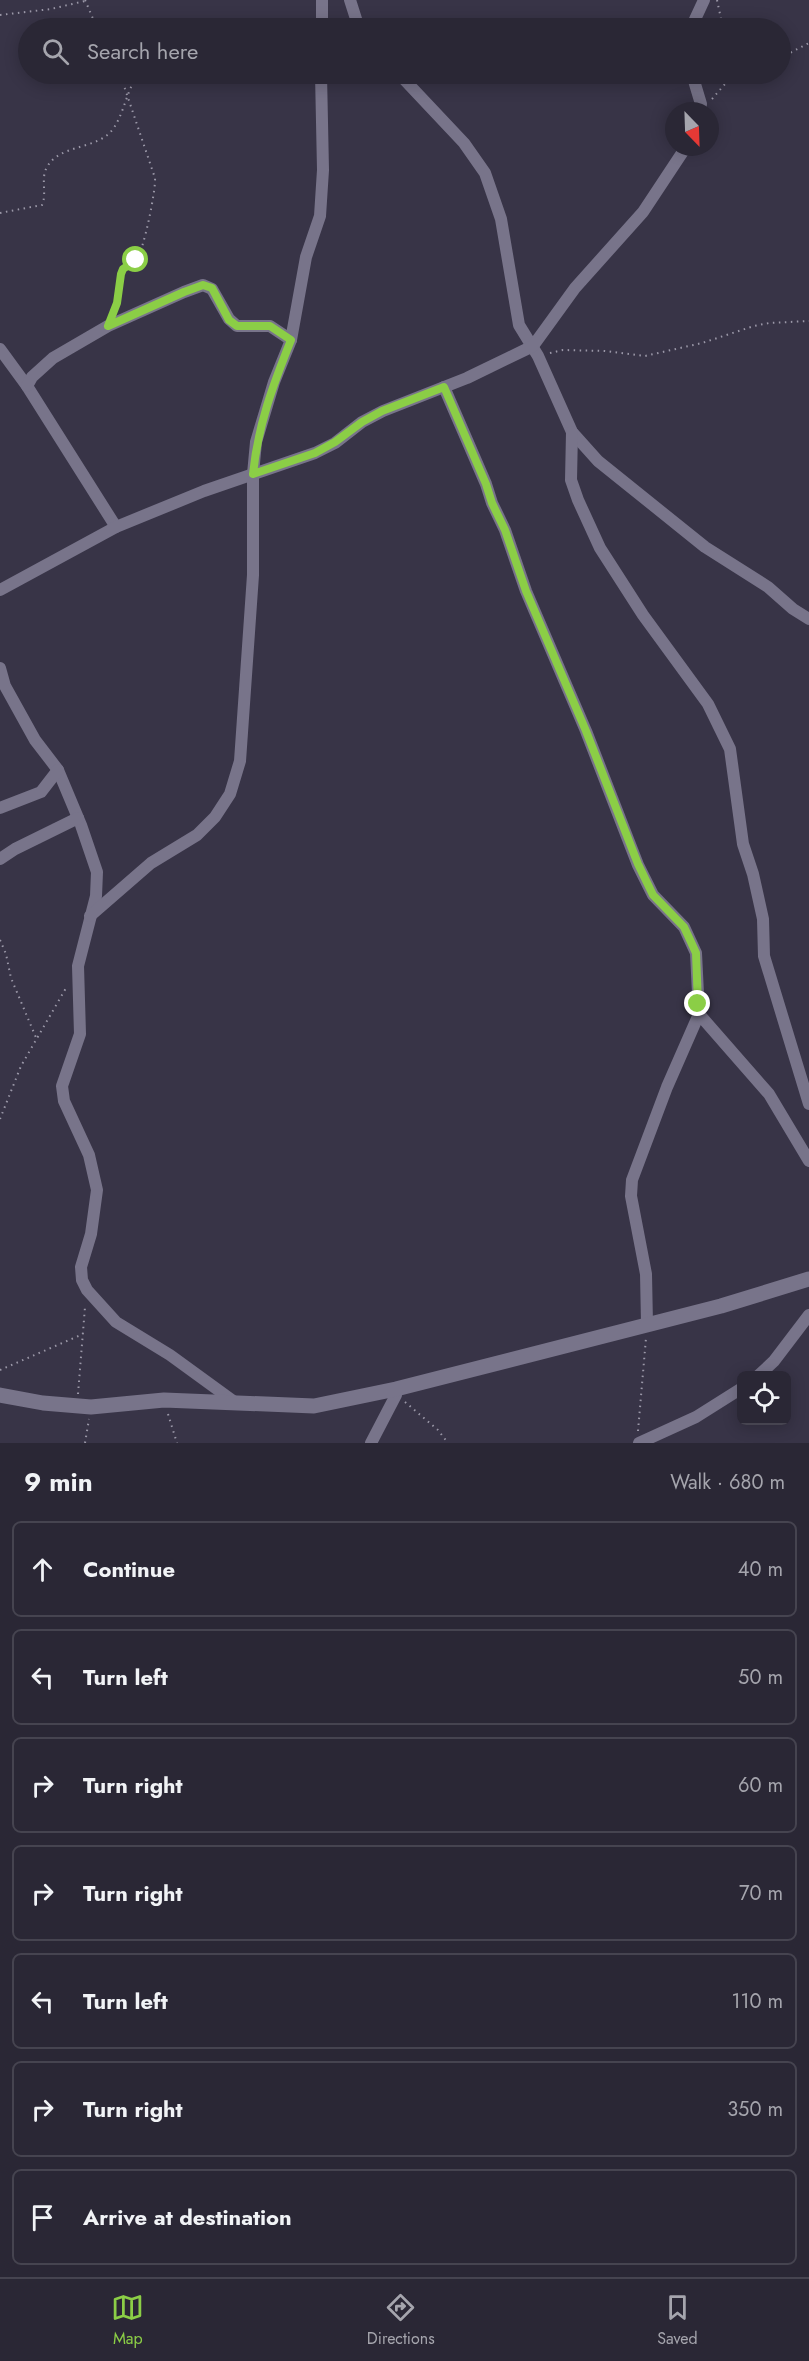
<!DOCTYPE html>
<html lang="en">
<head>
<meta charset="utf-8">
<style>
	:root { --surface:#2a2735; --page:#363341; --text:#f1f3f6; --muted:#a5a5ad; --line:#464450; --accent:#8bce46 }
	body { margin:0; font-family:Jost,sans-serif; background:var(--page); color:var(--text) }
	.controls { position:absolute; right:18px; bottom:18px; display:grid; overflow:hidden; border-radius:9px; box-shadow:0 3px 15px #0003 }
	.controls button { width:54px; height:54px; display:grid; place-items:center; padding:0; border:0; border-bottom:2px solid var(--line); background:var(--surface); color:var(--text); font:30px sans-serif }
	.compass { position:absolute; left:665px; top:102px; width:54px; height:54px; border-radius:50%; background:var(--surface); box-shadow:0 3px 15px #0003; rotate:157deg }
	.stop { position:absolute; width:18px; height:18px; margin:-14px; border:4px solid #8bce46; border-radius:50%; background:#fff }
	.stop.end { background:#8bce46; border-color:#fff; box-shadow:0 2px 6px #0008 }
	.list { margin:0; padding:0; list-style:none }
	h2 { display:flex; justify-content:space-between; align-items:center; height:78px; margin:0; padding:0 24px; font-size:26px }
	h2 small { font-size:20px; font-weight:400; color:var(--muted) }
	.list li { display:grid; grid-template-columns:39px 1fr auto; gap:18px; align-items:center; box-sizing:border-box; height:96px; margin:0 12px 12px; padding:0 12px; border:2px solid var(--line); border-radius:9px }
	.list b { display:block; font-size:22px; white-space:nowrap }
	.list em { font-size:20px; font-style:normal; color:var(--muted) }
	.icon { flex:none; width:33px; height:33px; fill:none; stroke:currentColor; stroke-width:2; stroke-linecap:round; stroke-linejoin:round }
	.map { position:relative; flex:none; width:809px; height:1443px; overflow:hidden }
	.search { position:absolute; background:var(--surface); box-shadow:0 3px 15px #0003; left:18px; right:18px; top:18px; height:66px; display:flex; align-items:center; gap:15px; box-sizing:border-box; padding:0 21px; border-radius:33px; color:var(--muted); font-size:22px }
	.sheet { height:834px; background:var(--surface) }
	nav { display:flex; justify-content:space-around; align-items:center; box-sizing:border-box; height:84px; border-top:2px solid var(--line); background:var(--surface); font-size:16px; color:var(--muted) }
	nav a { display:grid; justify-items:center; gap:3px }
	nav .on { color:var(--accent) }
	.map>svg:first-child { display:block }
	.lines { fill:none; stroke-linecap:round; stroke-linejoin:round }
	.path { stroke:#9b98a8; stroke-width:2; stroke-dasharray:1.5 4.5; stroke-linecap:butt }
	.street { stroke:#78748a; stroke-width:12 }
	.secondary { stroke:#78748a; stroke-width:15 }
	.route { stroke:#8bce46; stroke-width:8 }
</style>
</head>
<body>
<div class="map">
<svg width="809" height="1443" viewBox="0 0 809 1443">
	<rect width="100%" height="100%" fill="#383447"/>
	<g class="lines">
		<!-- path -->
		<g class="path">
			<polyline points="85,0 97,28"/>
			<polyline points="717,0 723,28"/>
			<polyline points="0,15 51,9 85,1"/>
			<polyline points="334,23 346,23"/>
			<polyline points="254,28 268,23 310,23"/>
			<polyline points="780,58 809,43"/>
			<polyline points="712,99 725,84 740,74"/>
			<path d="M0,213L42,205C47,194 41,180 46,169C58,143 97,151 113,129C125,112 126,90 139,74"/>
			<path d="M115,308C119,298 119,277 122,271C125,266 132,265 136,260C144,251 156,189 155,178L120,74"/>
			<polyline points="550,353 563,350 605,351 645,356 702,343 754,326 769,323 809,321"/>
			<polyline points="0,940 6,954 11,978 37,1040"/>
			<polyline points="0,1119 21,1066 66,988"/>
			<polyline points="0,1370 83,1334"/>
			<polyline points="78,1394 85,1307"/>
			<polyline points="405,1402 438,1430 448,1443"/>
			<polyline points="168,1414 177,1443"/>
			<polyline points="638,1431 646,1338"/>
			<polyline points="85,1443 89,1419"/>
		</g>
		<!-- street -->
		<g class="street">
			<polyline points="322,0 322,28"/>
			<polyline points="350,0 357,22 362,28"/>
			<polyline points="691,28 704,0"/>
			<polyline points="399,74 464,143 485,173 501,219 519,325 538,356 572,432 598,461 705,547 768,587 793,609 809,619"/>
			<polyline points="692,74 701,104 700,111"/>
			<polyline points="0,349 27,386 116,527"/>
			<polyline points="27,386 32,377 53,358 108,326 184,292 203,285 212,289 229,319 237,326 270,326 291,340"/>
			<polyline points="444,387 486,484 492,503 505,530 526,591 586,731 638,865 653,895 684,927 696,953 699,1014 667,1087 632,1180 631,1196 646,1274 647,1324"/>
			<polyline points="572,432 571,480 578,500 600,548 643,615 708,704 730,749 743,844 753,874 763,919 764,956 809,1104"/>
			<polyline points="0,590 116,527 204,491 315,453 335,443 362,422 383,411 467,378 533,346 575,288 643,212 686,147"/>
			<polyline points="0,668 5,686 35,740 58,770 81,825 97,872 96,896 78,966 80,1034 62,1086 64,1101 89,1155 97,1190 91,1234 81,1267 82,1280 87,1290 116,1322 170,1355 236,1403"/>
			<polyline points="0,808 41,792 58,770"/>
			<polyline points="0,859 15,849 78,818"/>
			<polyline points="90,916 151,863 197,835 215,817 230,794 240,761 253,575 253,474 256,442 274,382 291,340 306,257 320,216 323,170 321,74"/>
			<polyline points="699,1014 769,1094 809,1161"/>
			<polyline points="758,1376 774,1361 809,1315"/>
			<polyline points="371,1443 396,1395 396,1389"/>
			<polyline points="639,1443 696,1417 742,1388"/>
		</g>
		<!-- secondary -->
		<polyline class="secondary" points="0,1395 43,1403 91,1407 164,1400 314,1406 396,1389 721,1306 809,1279"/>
	</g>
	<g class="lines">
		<!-- route -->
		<path class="route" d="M136,260L123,269L121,274L117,303L108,326L184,292L203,285L212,288L229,320L237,326H270L291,340C273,385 258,425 253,474L315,453L335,442L362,422L382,411L444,387L486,484L492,503L505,530L526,591L586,731L638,864L653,895L684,927L691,942L696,953L698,1004"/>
	</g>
</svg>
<div class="controls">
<button><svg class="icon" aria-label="locate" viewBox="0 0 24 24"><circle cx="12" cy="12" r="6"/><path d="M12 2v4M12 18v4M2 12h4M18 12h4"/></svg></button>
</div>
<svg class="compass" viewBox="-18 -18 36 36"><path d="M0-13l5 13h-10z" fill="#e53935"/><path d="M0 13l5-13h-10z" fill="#a5a5ad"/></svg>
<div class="stop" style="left:136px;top:260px"></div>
<div class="stop end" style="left:698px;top:1004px"></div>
<div class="search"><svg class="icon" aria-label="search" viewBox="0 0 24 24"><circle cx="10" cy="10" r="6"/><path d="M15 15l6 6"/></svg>Search here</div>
</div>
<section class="sheet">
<h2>9 min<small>Walk · 680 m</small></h2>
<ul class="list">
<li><svg class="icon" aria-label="ahead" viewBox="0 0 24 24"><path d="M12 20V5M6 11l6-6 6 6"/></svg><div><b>Continue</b></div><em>40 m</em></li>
<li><svg class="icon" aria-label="left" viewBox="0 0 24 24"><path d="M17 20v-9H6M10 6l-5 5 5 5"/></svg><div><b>Turn left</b></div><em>50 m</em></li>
<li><svg class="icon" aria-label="right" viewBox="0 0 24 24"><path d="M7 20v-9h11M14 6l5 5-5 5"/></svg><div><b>Turn right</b></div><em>60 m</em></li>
<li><svg class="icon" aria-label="right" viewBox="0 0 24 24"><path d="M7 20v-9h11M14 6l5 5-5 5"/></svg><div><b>Turn right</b></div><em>70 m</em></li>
<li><svg class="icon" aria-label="left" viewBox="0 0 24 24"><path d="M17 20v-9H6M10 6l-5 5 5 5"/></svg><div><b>Turn left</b></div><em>110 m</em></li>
<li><svg class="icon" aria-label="right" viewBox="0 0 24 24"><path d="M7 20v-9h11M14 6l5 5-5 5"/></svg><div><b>Turn right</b></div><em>350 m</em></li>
<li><svg class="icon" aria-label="arrive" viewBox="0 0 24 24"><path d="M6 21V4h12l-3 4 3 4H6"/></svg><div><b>Arrive at destination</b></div></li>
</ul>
</section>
<nav>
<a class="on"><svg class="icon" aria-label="map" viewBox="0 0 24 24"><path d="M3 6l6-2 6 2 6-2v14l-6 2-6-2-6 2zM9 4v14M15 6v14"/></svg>Map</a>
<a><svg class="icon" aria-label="directions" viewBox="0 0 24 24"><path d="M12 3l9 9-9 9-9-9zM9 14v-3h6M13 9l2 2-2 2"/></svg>Directions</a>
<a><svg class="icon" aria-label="saved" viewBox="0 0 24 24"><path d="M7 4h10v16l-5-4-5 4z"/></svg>Saved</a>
</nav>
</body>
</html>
